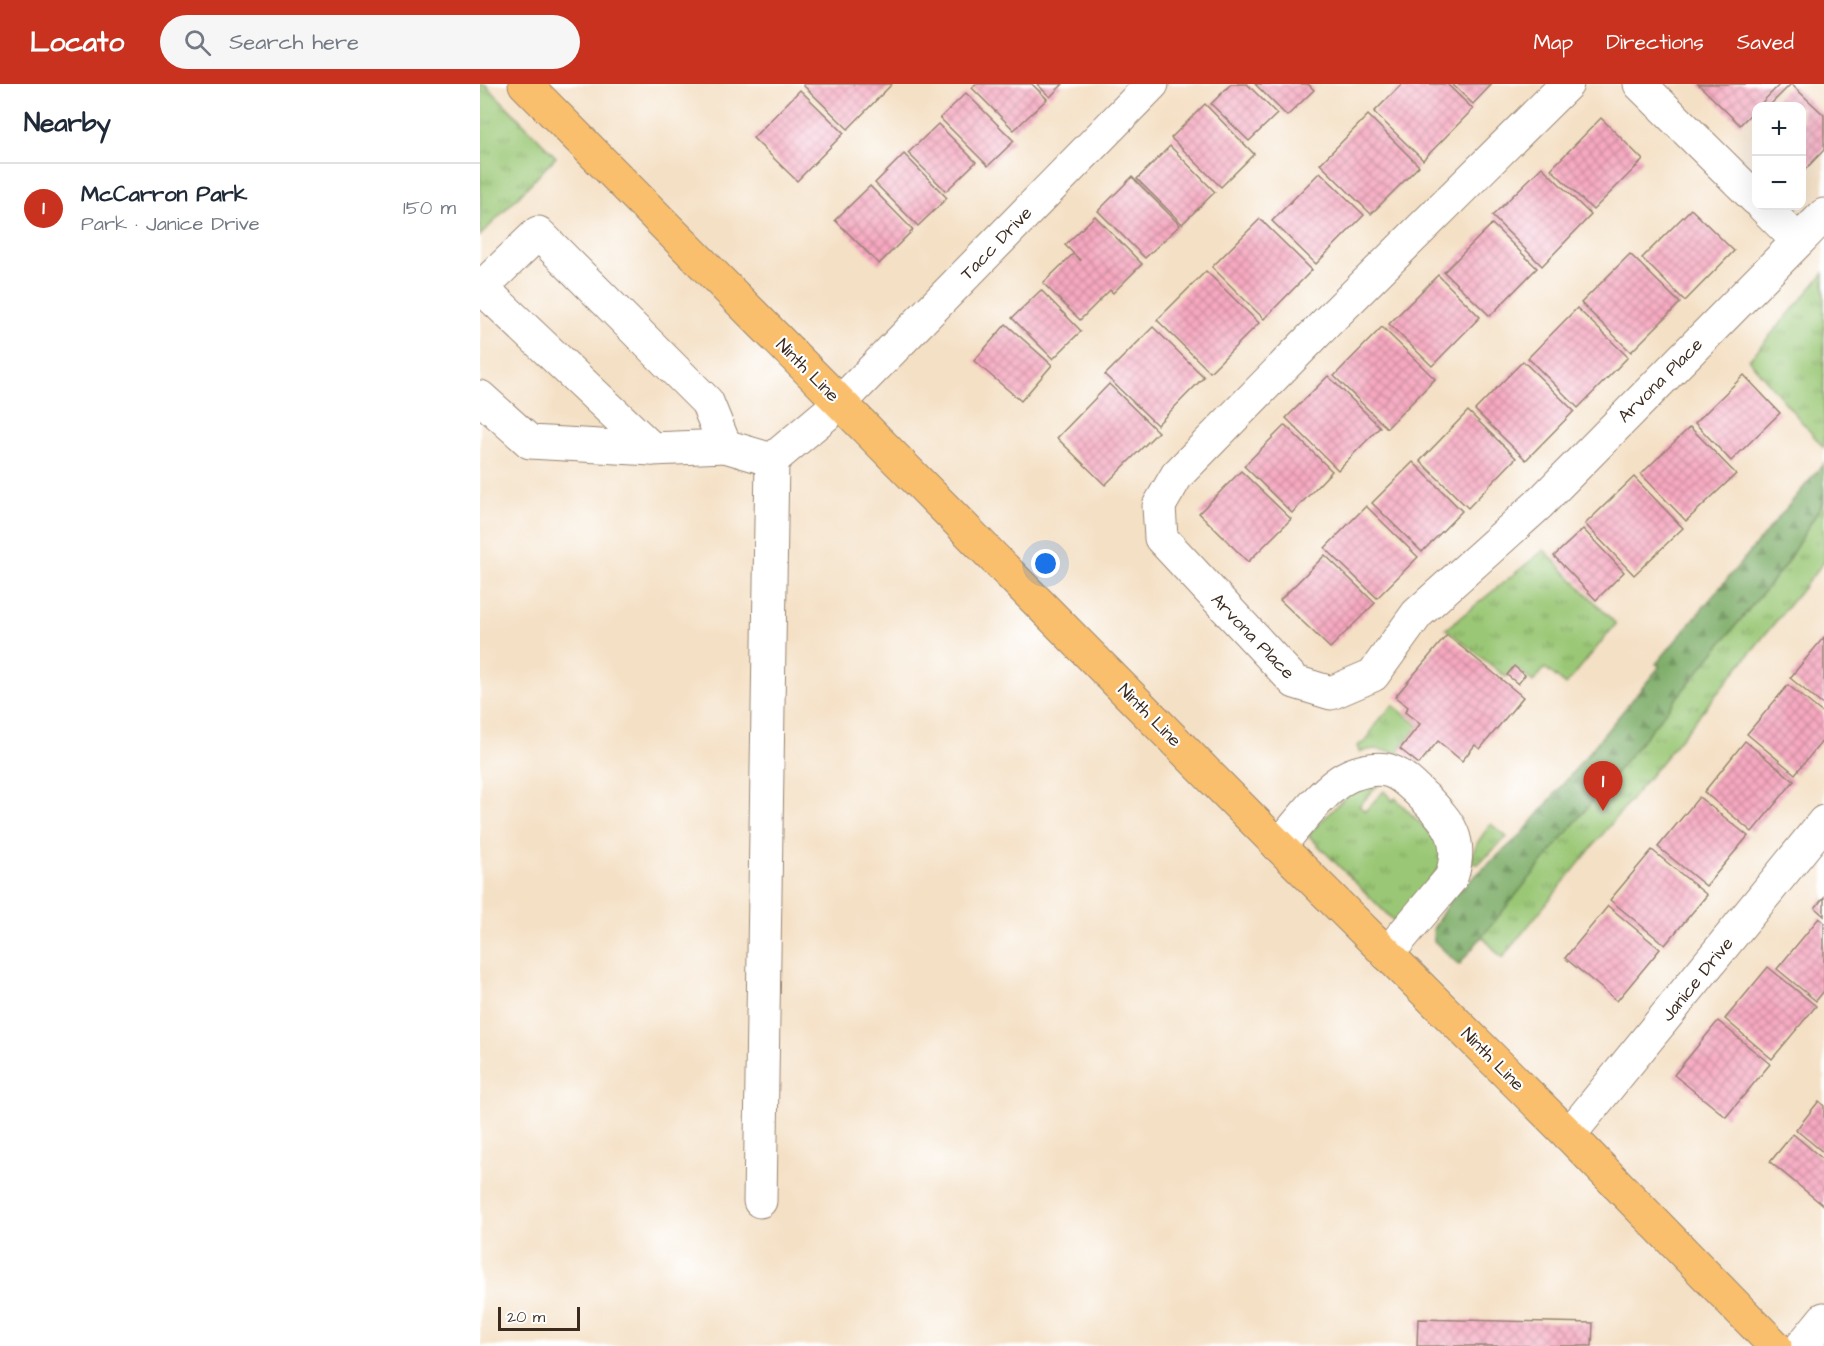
<!DOCTYPE html>
<html lang="en">
<head>
<meta charset="utf-8">
<style>
	:root { --surface:#fff; --page:#f6f6f7; --text:#1f2937; --muted:#747a83; --line:#e0e1e3; --accent:#c8321e }
	body { margin:0; font-family:"Architects Daughter",sans-serif; background:var(--page); color:var(--text) }
	.controls { position:absolute; right:18px; top:18px; display:grid; overflow:hidden; border-radius:12px; box-shadow:0 6px 24px #0002 }
	.controls button { width:54px; height:54px; display:grid; place-items:center; padding:0; border:0; border-bottom:2px solid var(--line); background:var(--surface); color:var(--text); font:30px sans-serif }
	.scale { position:absolute; left:18px; bottom:15px; width:82px; box-sizing:border-box; padding-left:6px; border:3px solid #3b2a1e; border-top:0; font-size:16px; line-height:21px; white-space:nowrap; color:#3b2a1e; -webkit-text-stroke:4px #fff; paint-order:stroke }
	.you { position:absolute; left:566px; top:480px; width:21px; height:21px; margin:-15px; border:4px solid #fff; border-radius:50%; background:#1a73e8; box-shadow:0 0 0 9px #1a73e833 }
	.badge { display:grid; place-items:center; width:39px; height:39px; border-radius:50%; background:var(--accent); color:#fff; font-size:20px; font-weight:700 }
	.pin { position:absolute; translate:-50% -50px; filter:drop-shadow(0 2px 3px #0008) }
	.pin::after { content:''; position:absolute; top:32px; width:21px; height:18px; background:inherit; clip-path:polygon(0 0,100% 0,50% 100%) }
	.list { margin:0; padding:0; list-style:none }
	h2 { display:flex; justify-content:space-between; align-items:center; height:78px; margin:0; padding:0 24px; font-size:26px }
	h2 small { font-size:20px; font-weight:400; color:var(--muted) }
	.list li { display:grid; grid-template-columns:39px 1fr auto; gap:18px; align-items:center; box-sizing:border-box; height:90px; padding:0 24px; border-top:2px solid var(--line) }
	.list b { display:block; font-size:22px; white-space:nowrap }
	.list p { margin:0; font-size:20px; white-space:nowrap; color:var(--muted) }
	.list em { font-size:20px; font-style:normal; color:var(--muted) }
	.icon { flex:none; width:33px; height:33px; fill:none; stroke:currentColor; stroke-width:2; stroke-linecap:round; stroke-linejoin:round }
	.map { position:relative; flex:none; width:1344px; height:1262px; overflow:hidden }
	header { display:flex; align-items:center; gap:36px; box-sizing:border-box; height:84px; padding:0 30px; background:var(--accent); color:#fff }
	header strong { font-size:28px }
	nav { display:flex; gap:33px; margin-inline-start:auto; font-size:21px }
	.search { width:420px; height:54px; background:var(--page); display:flex; align-items:center; gap:15px; box-sizing:border-box; padding:0 21px; border-radius:33px; color:var(--muted); font-size:22px }
	main { display:flex }
	aside { flex:1; background:var(--surface) }
	.map>svg:first-child { display:block }
	.grass { fill:url(#grass-tufts); stroke:#6a784a; stroke-width:1.5 }
	.forest { fill:url(#forest-firs); stroke:#5b6b42; stroke-width:1.5 }
	.building { fill:url(#building-cross-hatch) }
	.lines { fill:none; stroke-linecap:round; stroke-linejoin:round }
	.minor-casing { stroke:#988572; stroke-width:35 }
	.major-casing { stroke:#988572; stroke-width:35 }
	.minor { stroke:#fff; stroke-width:33 }
	.major { stroke:#f9bf6c; stroke-width:33 }
	.labels { text-anchor:middle; stroke-width:4.5; stroke-linejoin:round; paint-order:stroke }
	.street-label { font-size:18px; fill:#3b2a1e; stroke:#fff }
</style>
</head>
<body>
<header>
<strong>Locato</strong>
<div class="search"><svg class="icon" aria-label="search" viewBox="0 0 24 24"><circle cx="10" cy="10" r="6"/><path d="M15 15l6 6"/></svg>Search here</div>
<nav><a>Map</a><a>Directions</a><a>Saved</a></nav>
</header>
<main>
<aside>
<h2>Nearby<small></small></h2>
<ul class="list">
<li><span class="badge">1</span><div><b>McCarron Park</b><p>Park · Janice Drive</p></div><em>150 m</em></li>
</ul>
</aside>
<div class="map">
<svg width="1344" height="1262" viewBox="0 0 1344 1262">
	<defs>
		<pattern id="grass-tufts" width="24" height="20" patternUnits="userSpaceOnUse" patternTransform="scale(1.5)"><rect width="24" height="20" fill="#9ac775"/><path d="M3 7l-1-3M5 7V3M7 7l1-3M15 17l-1-3M17 17v-4M19 17l1-3" fill="none" stroke="#7fa25f"/></pattern>
		<pattern id="forest-firs" width="22" height="20" patternUnits="userSpaceOnUse" patternTransform="scale(1.5)"><rect width="22" height="20" fill="#7bac66"/><path d="M5 1l3.5 6h-7zM16 11l3.5 6h-7z" fill="#668c53"/></pattern>
		<pattern id="building-cross-hatch" width="8" height="8" patternUnits="userSpaceOnUse" patternTransform="scale(1.5)"><rect width="8" height="8" fill="#f7a9c1"/><path d="M0 0l8 8M0 8l8-8" fill="none" stroke="#c98a9c"/></pattern>
	</defs>
	<rect width="100%" height="100%" fill="#fff"/>
	<filter id="ink" filterUnits="userSpaceOnUse"><feTurbulence type="fractalNoise" baseFrequency=".0167" numOctaves="2"/><feDisplacementMap in="SourceGraphic" scale="12" xChannelSelector="R" yChannelSelector="G"/><feConvolveMatrix kernelMatrix="1 2 1 2 8 2 1 2 1" color-interpolation-filters="sRGB"/></filter>
	<filter id="wash" filterUnits="userSpaceOnUse"><feTurbulence type="fractalNoise" baseFrequency=".008" numOctaves="4" result="noise"/><feDisplacementMap in="SourceGraphic" scale="24" xChannelSelector="R" yChannelSelector="G"/><feGaussianBlur stdDeviation="1.35" result="paint"/><feColorMatrix in="noise" values="0 0 0 0 0 0 0 0 0 0 0 0 0 0 0 0 0 1.4 0 .05"/><feComposite in="paint" operator="in"/></filter>
	<g filter="url(#wash)">
		<rect width="100%" height="100%" fill="#f4e0c5"/>
		<!-- grass -->
		<g class="grass">
			<polygon points="0,0 5,0 76,73 0,152"/>
			<polygon points="1344,189 1344,364 1269,276"/>
			<polygon points="1344,417 1344,478 1022,874 1002,852 1305,481"/>
			<polygon points="1064,466 1136,540 1086,601 1065,584 1053,598 1035,583 1026,593 966,545"/>
			<path d="M913,621L939,642L920,664L921,666L919,669L894,665L879,668L877,662C889,656 888,655 893,644C898,636 907,628 913,621Z"/>
			<polygon points="900,699 879,722 885,727 904,707 913,717 915,714 965,764 963,779 916,839 828,751 873,705"/>
			<path d="M1011,740L1027,753L998,780L991,779C993,762 1001,753 1011,740Z"/>
		</g>
		<!-- forest -->
		<polygon class="forest" points="1344,379 1344,417 1305,481 979,881 954,857 953,845 970,816 986,800 1042,750 1180,582 1176,580"/>
		<g id="blocks">
			<!-- building -->
			<g class="building">
				<polygon points="324,0 412,0 368,45 323,1"/>
				<polygon points="496,0 552,0 567,15 534,46 492,4"/>
				<polygon points="557,0 583,0 570,13"/>
				<polygon points="751,0 767,0 797,30 769,57 731,20"/>
				<polygon points="775,0 828,0 834,6 807,32"/>
				<polygon points="922,0 967,0 993,25 943,76 894,28"/>
				<polygon points="972,0 1012,0 993,20"/>
				<polygon points="1218,0 1300,0 1260,41"/>
				<polygon points="1311,0 1344,31 1344,66 1322,89 1322,22 1289,22"/>
				<polygon points="320,6 364,49 317,97 273,54"/>
				<polygon points="486,9 534,57 508,82 460,34"/>
				<polygon points="725,20 774,70 741,103 691,54"/>
				<polygon points="888,31 939,82 891,130 840,80"/>
				<polygon points="1121,34 1163,76 1113,126 1071,85"/>
				<polygon points="458,40 496,78 466,107 428,69"/>
				<polygon points="690,62 735,108 702,140 657,95"/>
				<polygon points="424,70 467,114 438,142 395,99"/>
				<polygon points="1062,83 1111,131 1062,182 1012,132"/>
				<polygon points="840,88 884,131 836,180 792,137"/>
				<polygon points="652,93 700,141 665,174 618,127"/>
				<polygon points="390,102 433,146 399,180 355,136"/>
				<polygon points="1211,125 1254,167 1205,217 1162,174"/>
				<polygon points="615,132 662,180 633,209 630,206 600,236 563,199 593,170 601,177 585,161"/>
				<polygon points="780,135 832,186 784,235 732,183"/>
				<polygon points="1012,140 1057,184 1010,232 964,188"/>
				<polygon points="1150,170 1200,219 1151,268 1101,219"/>
				<polygon points="726,187 779,239 730,288 677,236"/>
				<polygon points="958,191 1000,233 952,282 909,240"/>
				<polygon points="561,206 601,247 573,275 532,234"/>
				<polygon points="1097,224 1148,273 1098,324 1048,274"/>
				<polygon points="526,240 572,281 541,317 494,277"/>
				<polygon points="673,243 724,293 677,341 625,291"/>
				<polygon points="902,243 955,295 907,344 854,292"/>
				<polygon points="1043,277 1094,327 1046,376 995,326"/>
				<polygon points="1264,291 1300,329 1251,377 1215,339"/>
				<polygon points="848,292 900,343 858,386 806,334"/>
				<polygon points="629,300 678,348 625,401 577,354"/>
				<polygon points="988,327 1036,374 988,424 940,377"/>
				<polygon points="805,341 852,387 812,429 764,382"/>
				<polygon points="1210,343 1256,390 1206,437 1161,390"/>
				<polygon points="933,378 982,427 942,468 892,419"/>
				<polygon points="761,387 811,435 768,478 719,429"/>
				<polygon points="1154,393 1203,444 1154,491 1105,440"/>
				<polygon points="886,422 938,473 897,514 845,464"/>
				<polygon points="1103,445 1144,488 1116,516 1074,472"/>
				<polygon points="845,471 895,519 850,564 800,516"/>
				<polygon points="967,551 1043,613 1000,665 995,661 982,677 958,657 939,680 920,665 940,640 925,628 928,623 915,613"/>
				<polygon points="1344,553 1344,622 1310,594"/>
				<polygon points="1034,582 1045,591 1038,600 1027,591"/>
				<polygon points="1308,601 1344,630 1344,655 1315,690 1267,650"/>
				<polygon points="1265,657 1314,697 1272,748 1224,708"/>
				<polygon points="1219,713 1268,752 1226,802 1178,763"/>
				<polygon points="1172,766 1227,811 1185,861 1130,816"/>
				<polygon points="1344,813 1344,832 1335,824"/>
				<polygon points="1128,822 1180,865 1137,917 1085,874"/>
				<polygon points="1339,834 1344,838 1344,907 1336,917 1297,885"/>
				<polygon points="1288,883 1336,922 1292,975 1245,935"/>
				<polygon points="1238,937 1290,980 1246,1033 1194,991"/>
				<polygon points="1339,1017 1344,1022 1344,1069 1316,1046"/>
				<polygon points="1313,1050 1344,1076 1344,1122 1290,1078"/>
				<polygon points="938,1235 1113,1239 1112,1262 937,1262"/>
			</g>
		</g>
	</g>
	<g filter="url(#ink)">
		<use href="#blocks" fill-opacity="0" stroke="#988572" stroke-width="1.5"/>
		<g class="lines">
			<!-- minor casing -->
			<g class="minor-casing">
				<g id="minor">
					<polyline points="1087,0 845,240 697,391 679,422 681,454 815,598 851,609 893,591 937,530 1059,420 1344,131"/>
					<polyline points="1160,0 1276,115"/>
					<polyline points="1283,122 1318,157"/>
					<polyline points="2,204 172,365"/>
					<polyline points="0,205 58,149 227,318 245,362"/>
					<polyline points="0,313 50,358 172,365 245,362 292,376 361,318 672,0"/>
					<path d="M799,762C817,741 846,701 871,691C908,677 919,689 944,713C970,740 984,755 971,794L907,870"/>
					<polyline points="1089,1051 1344,738"/>
					<polyline points="280,1117 292,376"/>
					<polyline points="1322,1262 1344,1235"/>
				</g>
			</g>
			<!-- major casing -->
			<g class="major-casing">
				<polyline id="major" points="45,0 799,762 1089,1051 1295,1262"/>
			</g>
			<!-- minor -->
			<use href="#minor" class="minor"/>
			<!-- major -->
			<use href="#major" class="major"/>
		</g>
	</g>
	<g class="labels">
		<!-- street labels -->
		<g class="street-label">
			<text transform="translate(516 159) rotate(-46)" y="6">Tacc Drive</text>
			<text transform="translate(328 286) rotate(45)" y="6">Ninth Line</text>
			<text transform="translate(1180 296) rotate(-45)" y="6">Arvona Place</text>
			<text transform="translate(773 552) rotate(46)" y="6">Arvona Place</text>
			<text transform="translate(670 631) rotate(45)" y="6">Ninth Line</text>
			<text transform="translate(1217 895) rotate(-51)" y="6">Janice Drive</text>
			<text transform="translate(1013 975) rotate(45)" y="6">Ninth Line</text>
		</g>
	</g>
</svg>
<div class="controls">
<button>+</button>
<button>−</button>
</div>
<div class="scale">20 m</div>
<div class="you"></div>
<div class="pin badge" style="left:1123px;top:727px">1</div>
</div>
</main>
</body>
</html>
